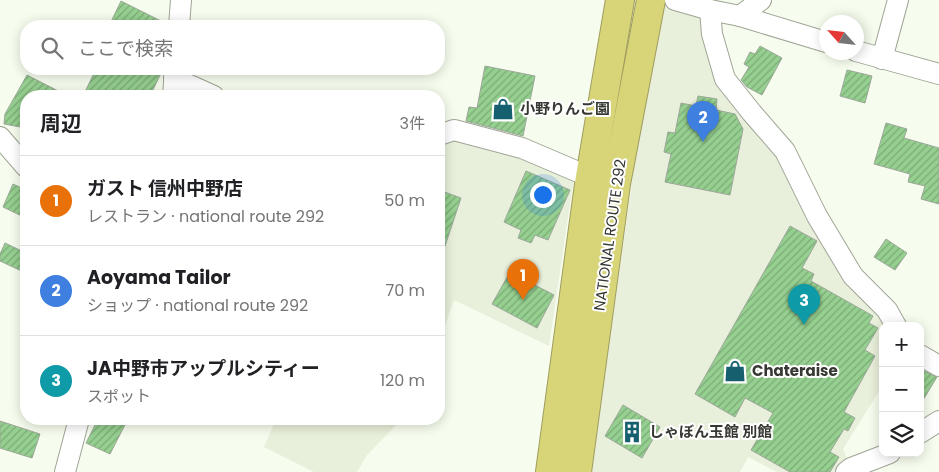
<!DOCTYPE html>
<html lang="ja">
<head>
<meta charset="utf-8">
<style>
	:root { --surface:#fff; --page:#f2f2f2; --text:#202124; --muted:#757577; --line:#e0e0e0; --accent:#165f6e }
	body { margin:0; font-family:Poppins,"Noto Sans JP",sans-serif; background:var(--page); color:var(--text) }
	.controls { position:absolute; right:15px; bottom:15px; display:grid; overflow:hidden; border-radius:10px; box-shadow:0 2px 12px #0003 }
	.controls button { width:45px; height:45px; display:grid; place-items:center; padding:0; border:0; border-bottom:1px solid var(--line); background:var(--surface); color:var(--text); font:25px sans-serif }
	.compass { position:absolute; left:819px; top:15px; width:45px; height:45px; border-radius:50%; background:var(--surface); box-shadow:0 2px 12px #0003; rotate:297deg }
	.you { position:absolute; left:542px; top:194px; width:18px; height:18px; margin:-12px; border:4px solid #fff; border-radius:50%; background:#1a73e8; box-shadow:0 0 0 8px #1a73e833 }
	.badge { display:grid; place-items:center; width:32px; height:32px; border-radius:50%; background:var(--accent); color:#fff; font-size:16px; font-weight:700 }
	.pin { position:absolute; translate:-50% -41px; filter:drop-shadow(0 1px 2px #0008) }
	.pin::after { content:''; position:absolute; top:26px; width:18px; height:15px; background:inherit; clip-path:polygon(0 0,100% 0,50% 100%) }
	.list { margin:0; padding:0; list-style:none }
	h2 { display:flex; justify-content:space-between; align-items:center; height:65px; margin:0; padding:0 20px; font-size:21px }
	h2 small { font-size:16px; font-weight:400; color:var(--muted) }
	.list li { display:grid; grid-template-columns:32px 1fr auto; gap:15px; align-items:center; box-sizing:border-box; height:90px; padding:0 20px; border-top:1px solid var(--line) }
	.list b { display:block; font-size:19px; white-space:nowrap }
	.list p { margin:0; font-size:16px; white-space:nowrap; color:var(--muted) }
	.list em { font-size:16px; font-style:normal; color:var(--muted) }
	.icon { flex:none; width:28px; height:28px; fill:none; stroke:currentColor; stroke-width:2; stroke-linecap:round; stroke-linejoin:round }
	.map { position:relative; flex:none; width:939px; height:472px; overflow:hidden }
	.search { position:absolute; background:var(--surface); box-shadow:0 2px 12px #0003; left:20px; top:20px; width:425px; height:55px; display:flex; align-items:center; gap:12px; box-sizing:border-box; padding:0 18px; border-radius:20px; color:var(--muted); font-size:19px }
	.panel { position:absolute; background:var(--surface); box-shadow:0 2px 12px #0003; left:20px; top:90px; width:425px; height:335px; border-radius:20px }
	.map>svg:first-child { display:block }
	.built { fill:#e8efda }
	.building { fill:url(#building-hatch); stroke:#9ca79a }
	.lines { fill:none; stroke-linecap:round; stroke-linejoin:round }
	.minor-casing { stroke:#9fa596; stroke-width:22 }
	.highway-casing { stroke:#9f9d60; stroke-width:30 }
	.minor { stroke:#fff; stroke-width:20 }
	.highway { stroke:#d8d478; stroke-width:28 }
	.labels { text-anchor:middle; stroke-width:4; stroke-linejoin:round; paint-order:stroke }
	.poi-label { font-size:15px; font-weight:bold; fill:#363832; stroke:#fff; text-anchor:start }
	.street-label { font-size:15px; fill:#363832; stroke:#fff }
</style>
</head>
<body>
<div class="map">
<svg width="939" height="472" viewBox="0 0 939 472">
	<defs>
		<pattern id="building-hatch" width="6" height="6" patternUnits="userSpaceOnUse" patternTransform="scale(1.25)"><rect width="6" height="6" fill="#96d090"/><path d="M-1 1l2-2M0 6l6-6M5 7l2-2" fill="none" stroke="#7baa76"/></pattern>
	</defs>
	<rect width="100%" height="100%" fill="#f7fdee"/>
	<!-- built -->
	<g class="built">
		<polygon points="663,0 675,0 710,10 725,79 896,326 883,326 883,385 843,449 851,468 846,472 777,472 748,457 740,472 591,472 643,105"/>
		<polygon points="439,135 575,170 549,346 454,300 439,343"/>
		<polygon points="276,419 402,419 367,455 357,472 314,472 264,447"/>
	</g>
	<!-- building -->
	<g class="building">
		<polygon points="121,1 167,24 167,26 109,26"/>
		<polygon points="760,46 782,58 762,95 747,87 741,80 749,67 744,64 750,52 755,54"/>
		<polygon points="485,66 535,76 523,136 466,121 469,107 477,108"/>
		<polygon points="96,69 163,69 150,96 83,96"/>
		<polygon points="847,70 872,76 865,103 840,96"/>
		<polygon points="27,75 68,96 26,96 26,128 4,124 5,114"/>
		<polygon points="698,96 717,99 716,110 735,114 743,129 730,195 665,182 671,154 664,152 668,132 675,133 681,103 696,106"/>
		<polygon points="886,123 907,129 904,138 939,148 939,204 921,199 925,186 908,182 910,174 874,164"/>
		<polygon points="526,171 570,190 548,240 535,235 531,243 518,238 521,230 504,222"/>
		<polygon points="13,184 26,190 26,218 3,207"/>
		<polygon points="439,190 461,198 441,258 439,258"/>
		<polygon points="790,226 817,241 802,268 814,274 811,281 873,316 869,323 878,328 865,350 875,356 844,412 855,418 848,431 844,429 830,452 839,457 830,472 790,472 751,450 773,413 745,398 735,417 695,394"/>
		<polygon points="886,239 907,253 895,270 874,257"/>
		<polygon points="5,243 26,253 26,273 0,261 0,254"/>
		<polygon points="510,272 554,295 537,328 492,304"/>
		<polygon points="920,369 937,377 920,405"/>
		<polygon points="623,405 660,427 642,458 605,436"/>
		<polygon points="98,419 128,419 110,454 86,443"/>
		<polygon points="0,421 40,434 32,458 0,448"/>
	</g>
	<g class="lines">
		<!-- minor casing -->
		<g class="minor-casing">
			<g id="minor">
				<polyline points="675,0 710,10 740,16 826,42"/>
				<polyline points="710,10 712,34 725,79 752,113 785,151 817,216 853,276 887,310 896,326"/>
				<polyline points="740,16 761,0"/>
				<polyline points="179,26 181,0"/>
				<polyline points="856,51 939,74"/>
				<polyline points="882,59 898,0"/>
				<polyline points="174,78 214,96"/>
				<polyline points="173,96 175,69"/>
				<polyline points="439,135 454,130 522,148 590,177"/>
				<polyline points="0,137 26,167"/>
				<polyline points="920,355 939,366"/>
				<polyline points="920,433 939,421"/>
				<polyline points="65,472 79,419"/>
				<polyline points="846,472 851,468 890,453"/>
			</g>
		</g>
		<!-- highway casing -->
		<g class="highway-casing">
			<g id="highway">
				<polyline points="550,472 590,177 620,0"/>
				<polyline points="577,472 616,184 651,0"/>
			</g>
		</g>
		<!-- minor -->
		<use href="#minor" class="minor"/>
		<!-- highway -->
		<use href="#highway" class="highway"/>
	</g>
	<!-- icons -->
	<defs>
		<g id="shop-bare" transform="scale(1.725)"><path d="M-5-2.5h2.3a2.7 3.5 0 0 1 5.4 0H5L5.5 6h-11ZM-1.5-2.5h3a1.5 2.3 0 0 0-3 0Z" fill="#165f6e" stroke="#fff" stroke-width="2.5" paint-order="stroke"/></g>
		<g id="building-bare" transform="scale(1.725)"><path d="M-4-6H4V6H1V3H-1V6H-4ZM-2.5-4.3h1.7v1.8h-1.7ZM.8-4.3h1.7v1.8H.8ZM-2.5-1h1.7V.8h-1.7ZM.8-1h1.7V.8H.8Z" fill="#165f6e" stroke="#fff" stroke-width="2.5" paint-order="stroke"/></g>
	</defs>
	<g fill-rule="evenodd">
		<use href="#shop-bare" x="503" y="109"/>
		<use href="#shop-bare" x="735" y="371"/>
		<use href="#building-bare" x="632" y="432"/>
	</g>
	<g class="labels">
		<!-- poi labels -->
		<g class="poi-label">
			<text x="520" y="114">小野りんご園</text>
			<text x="752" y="376">Chateraise</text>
			<text x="649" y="437">しゃぼん玉館 別館</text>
		</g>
		<!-- street labels -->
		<g class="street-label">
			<text transform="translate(610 235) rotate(-82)" y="5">NATIONAL ROUTE 292</text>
		</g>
	</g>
</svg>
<div class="controls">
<button>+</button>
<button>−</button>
<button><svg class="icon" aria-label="layers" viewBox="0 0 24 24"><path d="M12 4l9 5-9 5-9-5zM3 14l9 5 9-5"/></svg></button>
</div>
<svg class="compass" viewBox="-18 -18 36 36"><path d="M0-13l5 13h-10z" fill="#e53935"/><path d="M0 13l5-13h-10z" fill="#757577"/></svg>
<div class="you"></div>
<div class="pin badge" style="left:523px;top:300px;background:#e8710a">1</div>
<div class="pin badge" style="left:703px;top:142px;background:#3f7fe0">2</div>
<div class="pin badge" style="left:804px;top:325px;background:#0f9aa8">3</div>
<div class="search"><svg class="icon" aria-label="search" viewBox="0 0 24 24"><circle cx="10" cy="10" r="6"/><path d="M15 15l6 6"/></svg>ここで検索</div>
<section class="panel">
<h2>周辺<small>3件</small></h2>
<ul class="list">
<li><span class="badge" style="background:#e8710a">1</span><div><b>ガスト 信州中野店</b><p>レストラン · national route 292</p></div><em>50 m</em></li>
<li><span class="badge" style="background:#3f7fe0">2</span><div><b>Aoyama Tailor</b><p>ショップ · national route 292</p></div><em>70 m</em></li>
<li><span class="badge" style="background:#0f9aa8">3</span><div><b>JA中野市アップルシティー</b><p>スポット</p></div><em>120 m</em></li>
</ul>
</section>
</div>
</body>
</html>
